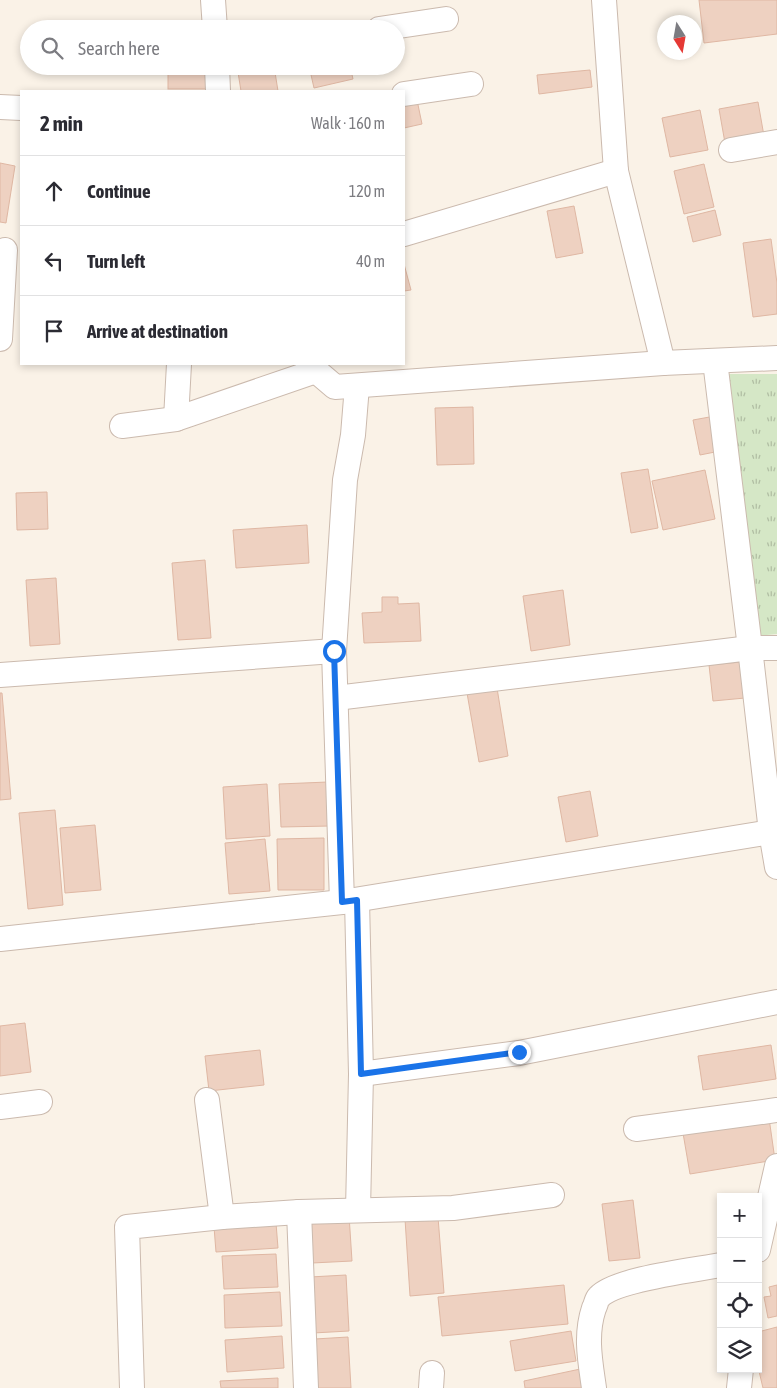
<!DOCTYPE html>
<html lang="en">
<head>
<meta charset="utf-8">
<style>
	:root { --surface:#fff; --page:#f7f7f7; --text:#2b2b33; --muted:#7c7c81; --line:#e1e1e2 }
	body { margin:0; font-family:"Asap Condensed",sans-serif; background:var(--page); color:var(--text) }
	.controls { position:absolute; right:15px; bottom:15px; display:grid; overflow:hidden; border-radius:0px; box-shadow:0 2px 8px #0003 }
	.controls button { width:45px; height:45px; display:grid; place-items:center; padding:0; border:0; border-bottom:1px solid var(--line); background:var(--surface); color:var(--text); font:25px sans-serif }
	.compass { position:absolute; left:657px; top:15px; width:45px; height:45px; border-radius:50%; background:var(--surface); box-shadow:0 2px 8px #0003; rotate:169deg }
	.stop { position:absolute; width:15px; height:15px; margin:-11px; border:4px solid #1a73e8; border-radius:50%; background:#fff }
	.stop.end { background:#1a73e8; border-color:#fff; box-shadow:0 1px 5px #0008 }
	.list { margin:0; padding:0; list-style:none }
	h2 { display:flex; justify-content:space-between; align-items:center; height:65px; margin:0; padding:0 20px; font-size:21px }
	h2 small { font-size:16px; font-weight:400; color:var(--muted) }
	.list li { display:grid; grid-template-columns:32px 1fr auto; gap:15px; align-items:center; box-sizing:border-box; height:70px; padding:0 20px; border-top:1px solid var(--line) }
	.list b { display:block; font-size:19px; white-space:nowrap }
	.list em { font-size:16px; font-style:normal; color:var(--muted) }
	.icon { flex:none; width:28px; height:28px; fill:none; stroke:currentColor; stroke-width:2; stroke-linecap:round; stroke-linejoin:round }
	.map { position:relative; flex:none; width:777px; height:1388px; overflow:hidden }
	.search { position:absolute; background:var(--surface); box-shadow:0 2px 8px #0003; left:20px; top:20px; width:385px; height:55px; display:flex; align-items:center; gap:12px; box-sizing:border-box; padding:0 18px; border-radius:28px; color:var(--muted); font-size:19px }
	.panel { position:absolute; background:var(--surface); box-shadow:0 2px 8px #0003; left:20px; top:90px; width:385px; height:275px; border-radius:0px }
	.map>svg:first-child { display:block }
	.park { fill:url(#park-tufts) }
	.building { fill:#eed1c1; stroke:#dfb7a3 }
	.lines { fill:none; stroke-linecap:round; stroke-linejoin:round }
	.minor-casing { stroke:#cbbaae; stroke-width:26 }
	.minor { stroke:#fff; stroke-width:24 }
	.route { stroke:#1a73e8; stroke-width:6 }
</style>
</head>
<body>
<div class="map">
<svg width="777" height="1388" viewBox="0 0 777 1388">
	<defs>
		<pattern id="park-tufts" width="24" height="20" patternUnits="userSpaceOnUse" patternTransform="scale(1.25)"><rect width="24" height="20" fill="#d5e7c6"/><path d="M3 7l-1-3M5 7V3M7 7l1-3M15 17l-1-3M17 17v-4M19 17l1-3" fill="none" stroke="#b1bea3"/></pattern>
	</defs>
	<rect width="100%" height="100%" fill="#faf2e7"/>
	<!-- park -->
	<polygon class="park" points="723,374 777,374 777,634 757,636"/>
	<!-- building -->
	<g class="building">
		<polygon points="699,0 777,0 777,34 704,43"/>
		<polygon points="164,24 207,27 206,29 164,29"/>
		<rect x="168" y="66" width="41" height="23"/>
		<polygon points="237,66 274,66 278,91 241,91"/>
		<polygon points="309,66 350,66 353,79 314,88"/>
		<polygon points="590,70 592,87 539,94 537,75"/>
		<polygon points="417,100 422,124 404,128 404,103"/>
		<polygon points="758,102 764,136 725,143 719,109"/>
		<polygon points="700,110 708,150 670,157 662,118"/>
		<polygon points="0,163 15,166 6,223 0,222"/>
		<polygon points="704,164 714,207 684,214 674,171"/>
		<polygon points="574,206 583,253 556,258 547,211"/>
		<polygon points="715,210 721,235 693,242 687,217"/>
		<polygon points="771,239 777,283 777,314 753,317 743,243"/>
		<polygon points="404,264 411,290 404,291"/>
		<polygon points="473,407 474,464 437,465 435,408"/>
		<polygon points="715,416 720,451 700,455 693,420"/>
		<polygon points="648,469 658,528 631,533 621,473"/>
		<polygon points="705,470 715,519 663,530 652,481"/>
		<polygon points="47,492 48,529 17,530 16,493"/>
		<polygon points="307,525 309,563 236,568 233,530"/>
		<polygon points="205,560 211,638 178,640 172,563"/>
		<polygon points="56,578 60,644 30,646 26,580"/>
		<polygon points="563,590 570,645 531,651 523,596"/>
		<polygon points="382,597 398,597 398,604 419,603 421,641 364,643 362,613 382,612"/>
		<polygon points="741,662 745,698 713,701 709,665"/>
		<polygon points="497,688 508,756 479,762 467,693"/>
		<polygon points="0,693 2,693 11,799 0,800"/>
		<polygon points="328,782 330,826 281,827 279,784"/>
		<polygon points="267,784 270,836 226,839 223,787"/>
		<polygon points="590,791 598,836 566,842 558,797"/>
		<polygon points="55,810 63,905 28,909 19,813"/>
		<polygon points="95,825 101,890 65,893 60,828"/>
		<polygon points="324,838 324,890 278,890 277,839"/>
		<polygon points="265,839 270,891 229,894 225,843"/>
		<polygon points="25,1023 31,1072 0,1076 0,1026"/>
		<polygon points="771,1045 776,1079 703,1090 698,1056"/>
		<polygon points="260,1050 264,1085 209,1091 205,1056"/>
		<polygon points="769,1118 775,1160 690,1174 683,1133"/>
		<polygon points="633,1200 640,1258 609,1261 602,1204"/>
		<polygon points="349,1215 352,1261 312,1263 309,1217"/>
		<polygon points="438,1217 444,1293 410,1296 405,1219"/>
		<polygon points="276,1223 278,1248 216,1252 214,1227"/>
		<polygon points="276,1254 278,1287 224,1289 222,1256"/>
		<polygon points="346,1275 349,1331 313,1333 310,1277"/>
		<polygon points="564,1285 568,1324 442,1336 438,1297"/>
		<polygon points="777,1285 777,1316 768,1318 764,1297 771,1296 769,1287"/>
		<polygon points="280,1292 282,1326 225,1328 224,1295"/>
		<polygon points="777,1327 777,1388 763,1388 758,1367 758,1332"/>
		<polygon points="571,1331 576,1361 515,1371 510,1341"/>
		<polygon points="282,1336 284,1368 227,1372 225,1340"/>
		<polygon points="348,1337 351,1388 318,1388 315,1339"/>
		<polygon points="585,1368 589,1388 525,1388 524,1381"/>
		<polygon points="278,1378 278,1388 221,1388 220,1381"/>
	</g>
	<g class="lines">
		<!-- minor casing -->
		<g class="minor-casing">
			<g id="minor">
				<polyline points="213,0 215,29"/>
				<polyline points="604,0 616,171 663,363"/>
				<polyline points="379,29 446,19"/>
				<polyline points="217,66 218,91"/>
				<polyline points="404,94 471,84"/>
				<polyline points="0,107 21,108"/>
				<polyline points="731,150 777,142"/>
				<polyline points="404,234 616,171"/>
				<polyline points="0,339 5,250"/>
				<polyline points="715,361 750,648 771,832 777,867"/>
				<polyline points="308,364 335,387 663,363 777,358"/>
				<polyline points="176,419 179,364"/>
				<polyline points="122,426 176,419 316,371"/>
				<polyline points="0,675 334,651"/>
				<polyline points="336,698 750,648 777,648"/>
				<polyline points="357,900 361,1074 358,1210"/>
				<polyline points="342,902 334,651 345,480 353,435 357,386"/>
				<polyline points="0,939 342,902 771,832"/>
				<polyline points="361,1074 519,1053 777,1002"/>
				<polyline points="207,1100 222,1217"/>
				<polyline points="0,1107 40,1102"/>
				<polyline points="636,1129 777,1110"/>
				<polyline points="299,1212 306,1388"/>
				<polyline points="758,1250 777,1166"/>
				<polyline points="132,1388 127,1227 222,1217 299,1212 453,1208 552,1195"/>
				<polyline points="431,1388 432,1373"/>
				<path d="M594,1388C590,1360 585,1335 594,1308C596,1305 596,1300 599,1297C615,1279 695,1270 721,1265"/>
				<polyline points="739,1388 741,1369"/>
			</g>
		</g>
		<!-- minor -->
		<use href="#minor" class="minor"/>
	</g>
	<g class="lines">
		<!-- route -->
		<polyline class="route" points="334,651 342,902 357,900 361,1074 519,1052"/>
	</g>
</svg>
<div class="controls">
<button>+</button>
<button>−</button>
<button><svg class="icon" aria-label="locate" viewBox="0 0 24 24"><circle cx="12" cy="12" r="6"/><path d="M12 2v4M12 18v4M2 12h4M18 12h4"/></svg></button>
<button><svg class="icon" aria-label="layers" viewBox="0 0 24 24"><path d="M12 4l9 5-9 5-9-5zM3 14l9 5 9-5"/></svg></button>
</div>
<svg class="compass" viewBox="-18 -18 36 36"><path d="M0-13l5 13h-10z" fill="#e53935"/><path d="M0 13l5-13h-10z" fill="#7c7c81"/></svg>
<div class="stop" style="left:334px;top:651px"></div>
<div class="stop end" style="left:519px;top:1052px"></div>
<div class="search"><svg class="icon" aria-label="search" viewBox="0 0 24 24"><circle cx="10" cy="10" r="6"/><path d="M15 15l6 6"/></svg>Search here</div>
<section class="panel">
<h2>2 min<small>Walk · 160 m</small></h2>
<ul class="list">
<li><svg class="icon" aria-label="ahead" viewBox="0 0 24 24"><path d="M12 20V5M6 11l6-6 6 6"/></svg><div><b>Continue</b></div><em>120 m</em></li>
<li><svg class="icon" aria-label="left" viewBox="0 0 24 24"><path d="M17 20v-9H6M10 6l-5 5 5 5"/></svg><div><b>Turn left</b></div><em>40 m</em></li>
<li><svg class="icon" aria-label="arrive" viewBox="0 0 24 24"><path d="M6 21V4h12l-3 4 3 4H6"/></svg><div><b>Arrive at destination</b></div></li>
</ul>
</section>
</div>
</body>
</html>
